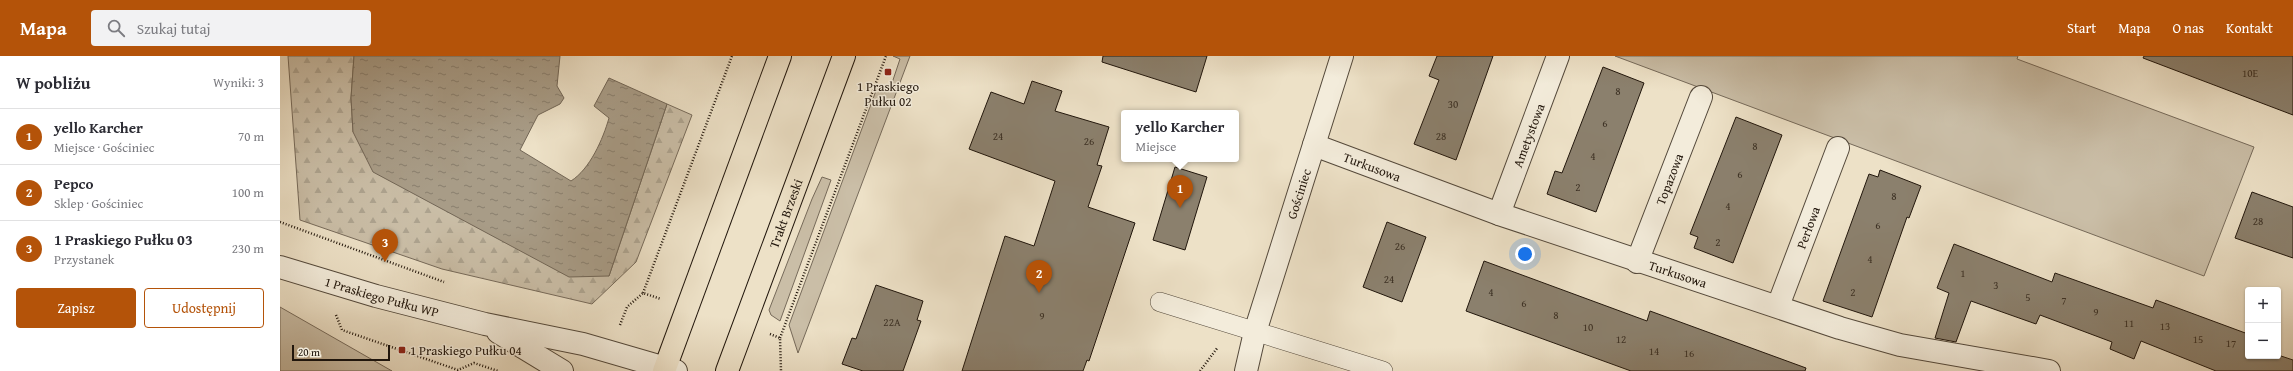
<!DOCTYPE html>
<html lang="pl">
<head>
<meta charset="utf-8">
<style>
	:root { --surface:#fff; --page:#f2f2f3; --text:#2b2b33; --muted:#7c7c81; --line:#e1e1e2; --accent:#b45309 }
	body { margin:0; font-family:"Gentium Book Plus",serif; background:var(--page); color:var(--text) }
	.controls { position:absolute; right:12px; bottom:12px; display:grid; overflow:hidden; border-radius:4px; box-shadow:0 1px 3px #0004 }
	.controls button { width:36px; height:36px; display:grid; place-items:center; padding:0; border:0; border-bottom:1px solid var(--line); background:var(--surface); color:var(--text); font:20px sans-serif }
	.scale { position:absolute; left:12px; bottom:10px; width:98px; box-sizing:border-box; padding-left:4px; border:2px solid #21160c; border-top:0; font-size:11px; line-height:14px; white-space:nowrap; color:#21160c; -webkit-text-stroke:3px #f3ecdb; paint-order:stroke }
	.you { position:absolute; left:1245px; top:198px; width:14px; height:14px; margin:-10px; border:3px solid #fff; border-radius:50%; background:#1a73e8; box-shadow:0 0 0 6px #1a73e833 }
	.badge { display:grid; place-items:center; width:26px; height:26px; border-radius:50%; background:var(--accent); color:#fff; font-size:13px; font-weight:700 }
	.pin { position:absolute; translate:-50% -33px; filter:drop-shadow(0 1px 2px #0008) }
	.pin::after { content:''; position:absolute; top:21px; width:14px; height:12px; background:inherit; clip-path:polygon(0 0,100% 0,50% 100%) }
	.popup { position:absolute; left:841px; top:54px; width:118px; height:52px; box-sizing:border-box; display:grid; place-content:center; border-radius:4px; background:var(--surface); filter:drop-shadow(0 1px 3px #0005); font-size:13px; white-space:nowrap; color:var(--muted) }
	.popup b { font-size:15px; color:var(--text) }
	.popup::after { content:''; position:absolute; left:50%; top:100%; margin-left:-8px; border:8px solid transparent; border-top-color:var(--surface) }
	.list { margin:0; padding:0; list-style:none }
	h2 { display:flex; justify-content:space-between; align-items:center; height:52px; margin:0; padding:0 16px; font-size:17px }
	h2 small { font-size:13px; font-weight:400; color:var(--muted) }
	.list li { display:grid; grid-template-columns:26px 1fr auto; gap:12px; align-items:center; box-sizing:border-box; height:56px; padding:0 16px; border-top:1px solid var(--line) }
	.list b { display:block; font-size:15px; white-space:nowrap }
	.list p { margin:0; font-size:13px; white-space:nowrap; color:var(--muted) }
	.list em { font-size:13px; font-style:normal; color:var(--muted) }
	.actions { display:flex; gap:8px; padding:12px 16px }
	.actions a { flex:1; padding:9px 0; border:1px solid var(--accent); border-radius:4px; text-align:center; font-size:14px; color:var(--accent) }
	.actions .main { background:var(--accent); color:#fff }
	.icon { flex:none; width:22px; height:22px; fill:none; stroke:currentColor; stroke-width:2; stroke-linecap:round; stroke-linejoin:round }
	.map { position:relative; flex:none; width:2013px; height:315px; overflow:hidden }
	header { display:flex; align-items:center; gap:24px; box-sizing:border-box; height:56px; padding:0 20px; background:var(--accent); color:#fff }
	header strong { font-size:19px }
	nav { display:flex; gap:22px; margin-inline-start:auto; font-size:14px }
	.search { width:280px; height:36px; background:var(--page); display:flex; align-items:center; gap:10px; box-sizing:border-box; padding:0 14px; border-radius:4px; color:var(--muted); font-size:15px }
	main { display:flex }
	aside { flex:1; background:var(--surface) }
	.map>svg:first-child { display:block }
	.green { fill:#cabea7; stroke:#766a5a }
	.forest { fill:url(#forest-firs); stroke:#766a5a }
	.water { fill:url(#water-ripples); stroke:#726656 }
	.building { fill:#8b806d; stroke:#21160c }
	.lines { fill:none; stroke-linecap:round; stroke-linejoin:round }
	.service-casing { stroke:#54493b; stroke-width:20 }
	.minor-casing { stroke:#54493b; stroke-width:24 }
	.tertiary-casing { stroke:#54493b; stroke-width:24 }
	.primary-casing { stroke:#21160c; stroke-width:24 }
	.path { stroke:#21160c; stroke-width:2.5; stroke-dasharray:1 2; stroke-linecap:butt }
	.service { stroke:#f3ecdb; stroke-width:19 }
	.minor { stroke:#f3ecdb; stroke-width:22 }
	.tertiary { stroke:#f3ecdb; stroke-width:22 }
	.primary { stroke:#ede1c7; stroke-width:22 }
	.poi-dot { fill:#8f2418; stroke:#f3ecdb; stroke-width:1.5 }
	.labels { text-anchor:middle; stroke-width:3; stroke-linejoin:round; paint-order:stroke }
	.number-label { font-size:11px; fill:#3c3024 }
	.poi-label { font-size:13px; fill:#21160c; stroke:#f3ecdb }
	.street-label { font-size:13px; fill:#21160c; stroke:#f3ecdb }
</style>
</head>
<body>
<header>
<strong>Mapa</strong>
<div class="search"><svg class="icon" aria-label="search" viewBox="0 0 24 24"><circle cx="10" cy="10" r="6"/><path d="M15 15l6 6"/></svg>Szukaj tutaj</div>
<nav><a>Start</a><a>Mapa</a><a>O nas</a><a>Kontakt</a></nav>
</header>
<main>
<aside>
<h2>W pobliżu<small>Wyniki: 3</small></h2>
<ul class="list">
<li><span class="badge">1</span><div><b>yello Karcher</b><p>Miejsce · Gościniec</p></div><em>70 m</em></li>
<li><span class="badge">2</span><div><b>Pepco</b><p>Sklep · Gościniec</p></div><em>100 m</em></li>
<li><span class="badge">3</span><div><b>1 Praskiego Pułku 03</b><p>Przystanek</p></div><em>230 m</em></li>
</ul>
<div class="actions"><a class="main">Zapisz</a><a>Udostępnij</a></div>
</aside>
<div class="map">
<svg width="2013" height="315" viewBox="0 0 2013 315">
	<defs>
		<pattern id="forest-firs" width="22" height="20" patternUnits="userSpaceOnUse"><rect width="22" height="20" fill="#cabea7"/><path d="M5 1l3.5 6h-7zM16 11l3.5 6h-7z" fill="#ada38f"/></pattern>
		<pattern id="water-ripples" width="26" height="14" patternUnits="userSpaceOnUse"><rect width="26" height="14" fill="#a89c87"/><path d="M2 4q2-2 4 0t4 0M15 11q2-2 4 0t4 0" fill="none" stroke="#887e6d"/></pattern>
	</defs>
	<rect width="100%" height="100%" fill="#ede1c7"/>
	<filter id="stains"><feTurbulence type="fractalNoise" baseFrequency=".005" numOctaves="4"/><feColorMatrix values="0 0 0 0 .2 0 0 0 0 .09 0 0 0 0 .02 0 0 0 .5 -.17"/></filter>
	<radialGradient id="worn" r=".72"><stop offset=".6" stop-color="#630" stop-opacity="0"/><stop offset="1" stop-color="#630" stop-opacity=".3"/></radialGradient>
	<!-- green -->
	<g class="green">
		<polygon points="613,0 630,0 518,297 509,269 597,32 600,31 610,33 620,3"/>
		<polygon points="1335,0 1738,0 1737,3 1974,91 1924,220"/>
		<polygon points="542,121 551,124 500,265 491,259 489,254 532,143"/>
		<polygon points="0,251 112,315 0,315"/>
	</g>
	<!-- forest -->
	<polygon class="forest" points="8,0 74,0 71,42 73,76 329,220 387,48 412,59 356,206 312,248 162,213 20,164"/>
	<!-- water -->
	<path class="water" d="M74,0H280L277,30L284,42L280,48L258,59L240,94L291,125C310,113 323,83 329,62L314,50L329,22L387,48L329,220L289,221L93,116L73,76L71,42Z"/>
	<!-- building -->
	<g class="building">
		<polygon points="823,0 927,0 916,36 822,6"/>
		<polygon points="1157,0 1213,0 1176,104 1134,88 1159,24 1149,20"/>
		<polygon points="1864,0 2013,0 2013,59 1863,2"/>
		<polygon points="1323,11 1364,27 1316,156 1267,138 1275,115 1282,117"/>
		<polygon points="752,25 782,35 775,55 829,71 817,109 822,110 808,151 855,167 809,305 807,304 803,315 682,315 725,180 754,190 775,125 689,93 711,36 744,48"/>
		<polygon points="1456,61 1502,79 1453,207 1414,192 1418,181 1410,178"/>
		<polygon points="895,111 927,121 905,194 873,184"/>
		<polygon points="1600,114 1641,130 1629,162 1627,161 1592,261 1543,245 1589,118 1598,121"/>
		<polygon points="1972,136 2013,151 2013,202 1955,182"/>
		<polygon points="1107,166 1146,181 1122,246 1083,231"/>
		<polygon points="1674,188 1772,226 1775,217 1873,252 1876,244 1968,278 1968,300 1998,299 2013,304 2013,315 1936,315 1861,285 1854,303 1830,293 1832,286 1760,259 1756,268 1691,245 1676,286 1655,282 1669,237 1657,232"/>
		<polygon points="1204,205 1367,265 1370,255 1526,312 1525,315 1351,315 1186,255"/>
		<polygon points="596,229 643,245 637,264 641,265 623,315 583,315 562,308 572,282 576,283"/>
	</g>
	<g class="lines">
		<!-- service casing -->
		<g class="service-casing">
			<polyline id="service" points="880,246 1103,315"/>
		</g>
		<!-- minor casing -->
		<g class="minor-casing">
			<g id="minor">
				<path id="s1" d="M1034,89L1219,158L1560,272L1620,289L1769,315"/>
				<path id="s2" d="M1219,158L1278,0"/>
				<path id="s3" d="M1357,206L1421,41"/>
				<path id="s4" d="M1498,250L1558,92"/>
				<path id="s5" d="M966,315L975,276L1062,0"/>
			</g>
		</g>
		<!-- tertiary casing -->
		<g class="tertiary-casing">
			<g id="tertiary">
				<path id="s6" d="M0,211L96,240L205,268L303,288L396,315"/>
				<polyline points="218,276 282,315"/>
			</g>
		</g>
		<!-- primary casing -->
		<g class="primary-casing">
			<g id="primary">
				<polyline points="384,315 500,0"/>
				<path id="s7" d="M447,315L564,0"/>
			</g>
		</g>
		<!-- path -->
		<g class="path">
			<polyline points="0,166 164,226"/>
			<polyline points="363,237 452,0"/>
			<polyline points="56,259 62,274 178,314 194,307 218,315"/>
			<polyline points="340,269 347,251 363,237 381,243"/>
			<polyline points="490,278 500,282 501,315"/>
			<polyline points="500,282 606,0"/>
			<polyline points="920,315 938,291"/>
		</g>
		<!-- service -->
		<use href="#service" class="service"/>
		<!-- minor -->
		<use href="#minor" class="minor"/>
		<!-- tertiary -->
		<use href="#tertiary" class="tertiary"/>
		<!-- primary -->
		<use href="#primary" class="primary"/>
	</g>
	<!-- markers -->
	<g class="poi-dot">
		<rect x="604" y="12" width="8" height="8" rx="2"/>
		<rect x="118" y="290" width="8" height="8" rx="2"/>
	</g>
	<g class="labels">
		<!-- number labels -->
		<g class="number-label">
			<text x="1970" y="21">10E</text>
			<text x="1338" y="39">8</text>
			<text x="1173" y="52">30</text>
			<text x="1325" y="71">6</text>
			<text x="718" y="84">24</text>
			<text x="1161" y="84">28</text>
			<text x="809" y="89">26</text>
			<text x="1475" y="94">8</text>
			<text x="1313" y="104">4</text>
			<text x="1460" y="122">6</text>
			<text x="1298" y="135">2</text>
			<text x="1614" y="144">8</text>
			<text x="1448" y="154">4</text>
			<text x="1978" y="169">28</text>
			<text x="1598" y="173">6</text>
			<text x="1438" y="190">2</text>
			<text x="1120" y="194">26</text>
			<text x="1590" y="207">4</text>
			<text x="1683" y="221">1</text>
			<text x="1109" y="227">24</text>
			<text x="1716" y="233">3</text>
			<text x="1211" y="240">4</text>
			<text x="1573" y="240">2</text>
			<text x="1748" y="245">5</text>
			<text x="1784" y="248">7</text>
			<text x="1244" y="251">6</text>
			<text x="1816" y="260">9</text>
			<text x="1276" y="263">8</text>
			<text x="762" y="264">9</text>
			<text x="612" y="270">22A</text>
			<text x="1849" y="271">11</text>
			<text x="1885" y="274">13</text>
			<text x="1308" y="275">10</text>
			<text x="1341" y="287">12</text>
			<text x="1918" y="287">15</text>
			<text x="1951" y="291">17</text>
			<text x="1374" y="299">14</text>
			<text x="1409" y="301">16</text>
		</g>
		<!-- poi labels -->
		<g class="poi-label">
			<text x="608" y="35">1 Praskiego<tspan x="608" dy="15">Pułku 02</tspan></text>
			<text x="130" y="299" text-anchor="start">1 Praskiego Pułku 04</text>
		</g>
		<!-- street labels -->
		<g class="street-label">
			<text dy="5" stroke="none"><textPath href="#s2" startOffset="84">Ametystowa</textPath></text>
			<text dy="5" stroke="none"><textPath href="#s1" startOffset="62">Turkusowa</textPath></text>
			<text dy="5" stroke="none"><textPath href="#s3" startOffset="89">Topazowa</textPath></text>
			<text dy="5" stroke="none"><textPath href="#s5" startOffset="185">Gościniec</textPath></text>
			<text dy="5" stroke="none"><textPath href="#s7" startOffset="168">Trakt Brzeski</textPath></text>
			<text dy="5" stroke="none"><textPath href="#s4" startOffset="84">Perłowa</textPath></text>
			<text dy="5" stroke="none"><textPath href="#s1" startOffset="386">Turkusowa</textPath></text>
			<text dy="5" stroke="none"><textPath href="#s6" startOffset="106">1 Praskiego Pułku WP</textPath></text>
		</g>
	</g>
	<rect width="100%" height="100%" filter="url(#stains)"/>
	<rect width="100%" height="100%" fill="url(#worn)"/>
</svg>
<div class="controls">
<button>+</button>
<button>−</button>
</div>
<div class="scale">20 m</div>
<div class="you"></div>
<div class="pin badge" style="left:900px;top:152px">1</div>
<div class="popup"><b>yello Karcher</b>Miejsce</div>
<div class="pin badge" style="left:759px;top:237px">2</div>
<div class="pin badge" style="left:105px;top:206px">3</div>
</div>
</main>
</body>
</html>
